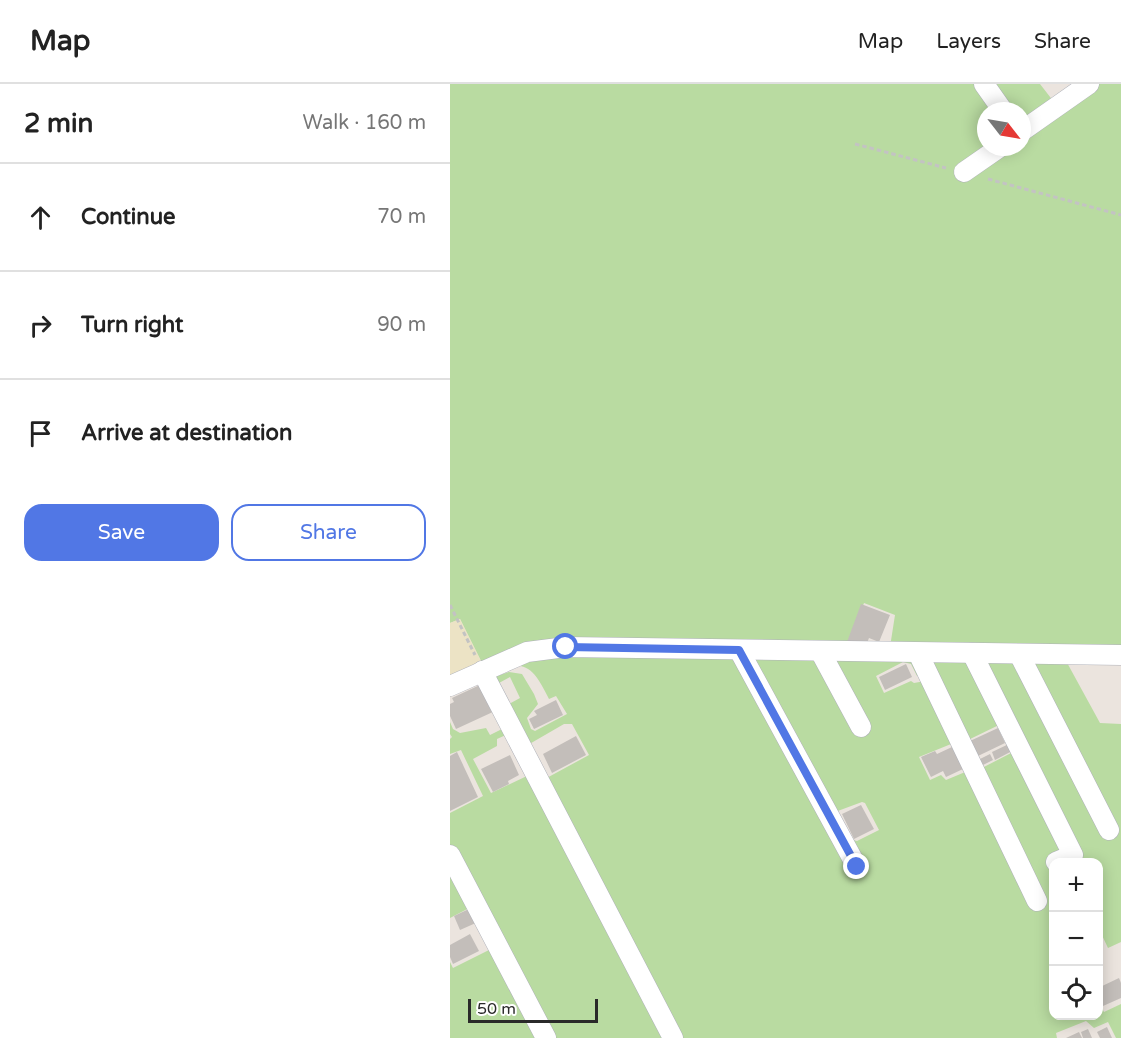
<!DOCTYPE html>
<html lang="en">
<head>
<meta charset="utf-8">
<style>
	:root { --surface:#fff; --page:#f6f6f6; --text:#222; --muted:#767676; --line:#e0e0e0; --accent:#5177e5 }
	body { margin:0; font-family:"Varela Round",sans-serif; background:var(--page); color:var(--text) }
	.controls { position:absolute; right:18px; bottom:18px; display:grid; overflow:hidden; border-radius:12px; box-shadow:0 3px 15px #0003 }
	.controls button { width:54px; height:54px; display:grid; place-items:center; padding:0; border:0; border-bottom:2px solid var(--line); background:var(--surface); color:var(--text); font:30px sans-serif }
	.compass { position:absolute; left:527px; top:18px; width:54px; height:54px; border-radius:50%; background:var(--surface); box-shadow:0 3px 15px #0003; rotate:121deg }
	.scale { position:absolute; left:18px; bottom:15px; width:130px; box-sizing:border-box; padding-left:6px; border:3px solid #2a2a2a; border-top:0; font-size:16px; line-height:21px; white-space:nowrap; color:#2a2a2a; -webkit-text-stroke:4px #fff; paint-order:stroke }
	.stop { position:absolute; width:18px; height:18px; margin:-14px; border:4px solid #5177e5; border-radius:50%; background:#fff }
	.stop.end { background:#5177e5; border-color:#fff; box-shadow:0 2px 6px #0008 }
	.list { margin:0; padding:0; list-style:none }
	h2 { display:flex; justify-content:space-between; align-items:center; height:78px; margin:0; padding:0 24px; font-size:26px }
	h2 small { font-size:20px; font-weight:400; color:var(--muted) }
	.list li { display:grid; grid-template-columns:39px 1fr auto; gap:18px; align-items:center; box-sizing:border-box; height:108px; padding:0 24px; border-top:2px solid var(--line) }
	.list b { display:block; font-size:22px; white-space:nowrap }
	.list em { font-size:20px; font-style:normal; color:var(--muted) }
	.actions { display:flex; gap:12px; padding:18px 24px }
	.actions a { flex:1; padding:14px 0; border:2px solid var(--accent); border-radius:18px; text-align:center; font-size:21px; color:var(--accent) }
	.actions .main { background:var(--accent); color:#fff }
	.icon { flex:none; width:33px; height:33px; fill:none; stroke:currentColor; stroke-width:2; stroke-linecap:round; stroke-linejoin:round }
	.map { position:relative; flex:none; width:671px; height:954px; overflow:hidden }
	header { display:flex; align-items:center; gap:36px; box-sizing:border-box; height:84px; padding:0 30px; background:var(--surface); border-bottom:2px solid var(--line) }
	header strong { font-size:28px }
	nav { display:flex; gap:33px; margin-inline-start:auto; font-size:21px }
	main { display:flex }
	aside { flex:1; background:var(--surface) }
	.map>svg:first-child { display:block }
	.green { fill:#b9dba1; fill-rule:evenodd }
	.sand { fill:#ece3c5 }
	.building { fill:#c3beba }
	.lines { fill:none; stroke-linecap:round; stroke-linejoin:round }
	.minor-casing { stroke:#afb1b9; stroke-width:21 }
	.path { stroke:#c3c3c3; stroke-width:3; stroke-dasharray:4.5 3; stroke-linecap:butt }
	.minor { stroke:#fff; stroke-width:20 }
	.route { stroke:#5177e5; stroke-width:8 }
</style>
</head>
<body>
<header>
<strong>Map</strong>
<nav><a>Map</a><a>Layers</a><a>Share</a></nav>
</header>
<main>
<aside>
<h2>2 min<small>Walk · 160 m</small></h2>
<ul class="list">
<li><svg class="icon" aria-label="ahead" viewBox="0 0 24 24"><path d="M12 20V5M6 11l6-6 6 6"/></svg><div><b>Continue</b></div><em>70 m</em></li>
<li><svg class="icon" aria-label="right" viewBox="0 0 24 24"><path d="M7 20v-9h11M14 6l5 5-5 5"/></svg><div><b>Turn right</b></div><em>90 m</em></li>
<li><svg class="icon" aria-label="arrive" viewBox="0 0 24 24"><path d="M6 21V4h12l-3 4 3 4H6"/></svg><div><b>Arrive at destination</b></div></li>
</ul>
<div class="actions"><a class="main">Save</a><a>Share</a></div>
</aside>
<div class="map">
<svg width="671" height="954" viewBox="0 0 671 954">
	<rect width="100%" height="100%" fill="#ebe4de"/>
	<!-- green -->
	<g class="green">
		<path d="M0,0H528L548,27H536V63H572V53L649,0H671V566L615,575L650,639L671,640V858L658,864L649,845L648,778H604V932H648L649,918L654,928L671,920V954H666L658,938L644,944L636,937L606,949L607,954H0V878L3,884L51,860L0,761V729L33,712L11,666L0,670V655L2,653L0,650V638L3,645L10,649L36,644L40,651L54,644L58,650L47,655V662L23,675L41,709L79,691L93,696L139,671L122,640H114L76,662L41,594L59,588L72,590L84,610L88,620L77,634L81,645L85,647L117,630L106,612L99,615C79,574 75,582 33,581L10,535L0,539ZM414,519L445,531L440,563L525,567L565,667L530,685L520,686L496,696L491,691L480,696L469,673L506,658L475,597L464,599L461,597L434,609L426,592L453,578L461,580L467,592L473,589L463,575L397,562ZM60,593L70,614L59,620L49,599ZM412,718L415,719L429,746L407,757L403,756L385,728Z"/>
		<polygon points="538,0 590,0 604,18 572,38 572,27 558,27"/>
		<polygon points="476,573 518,573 551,640 516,657"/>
		<polygon points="0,778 23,822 0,834"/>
	</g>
	<!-- sand -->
	<polygon class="sand" points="10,535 33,581 0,597 0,539"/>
	<!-- building -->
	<g class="building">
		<polygon points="411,520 440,531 429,558 419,554 415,564 397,558"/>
		<polygon points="456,580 462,593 435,606 429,593"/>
		<polygon points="32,600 45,627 6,645 0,632 0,620 4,618 2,614"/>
		<polygon points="106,616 113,631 84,645 79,635 87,631 84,627"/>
		<polygon points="548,644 555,659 528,672 520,657"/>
		<polygon points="126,652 136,671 102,689 93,670"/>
		<polygon points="561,659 564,666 545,676 542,668"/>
		<polygon points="502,663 513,685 496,693 493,687 481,693 471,673 485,667 487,670"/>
		<polygon points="7,668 28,713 0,727 0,672"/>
		<polygon points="540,670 543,676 531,682 528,676"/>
		<polygon points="60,671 69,691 58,697 59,700 43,708 31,685"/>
		<polygon points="411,721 424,745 404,755 392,730"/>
		<polygon points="21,824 28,838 10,846 4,832"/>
		<polygon points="20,850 29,867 3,880 0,873 0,861"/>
		<polygon points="669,894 671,899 671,914 653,922 648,912 648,904"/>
		<polygon points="657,943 662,954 650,954 647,948"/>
		<polygon points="638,945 642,954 633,954 631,948"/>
		<polygon points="629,948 632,954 616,954"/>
	</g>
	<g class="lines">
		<!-- minor casing -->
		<g class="minor-casing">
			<g id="minor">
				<polyline points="534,0 553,27"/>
				<polyline points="572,47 639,0"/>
				<polyline points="514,88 550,63"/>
				<polyline points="289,566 407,783"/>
				<polyline points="370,567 411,643"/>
				<polyline points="468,569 587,817"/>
				<polyline points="522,569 623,771 606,778"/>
				<polyline points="569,570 659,746"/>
				<polyline points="32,587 223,954"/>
				<polyline points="0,602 77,568 116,563 671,571"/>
				<polyline points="0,771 96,954"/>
			</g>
		</g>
		<!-- path -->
		<g class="path">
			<polyline points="405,60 496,84"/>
			<polyline points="538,95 671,131"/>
			<polyline points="0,521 25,571"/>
		</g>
		<!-- minor -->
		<use href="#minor" class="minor"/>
	</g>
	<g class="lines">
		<!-- route -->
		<polyline class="route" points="116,563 289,566 407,783"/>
	</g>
</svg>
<div class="controls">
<button>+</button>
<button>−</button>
<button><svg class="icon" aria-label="locate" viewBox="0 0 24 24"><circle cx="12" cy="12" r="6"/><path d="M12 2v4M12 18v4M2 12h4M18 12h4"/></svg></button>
</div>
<svg class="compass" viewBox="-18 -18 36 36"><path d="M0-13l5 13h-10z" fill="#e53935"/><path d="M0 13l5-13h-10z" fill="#767676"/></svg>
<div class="scale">50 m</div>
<div class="stop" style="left:116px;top:563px"></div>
<div class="stop end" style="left:407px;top:783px"></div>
</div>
</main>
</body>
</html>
